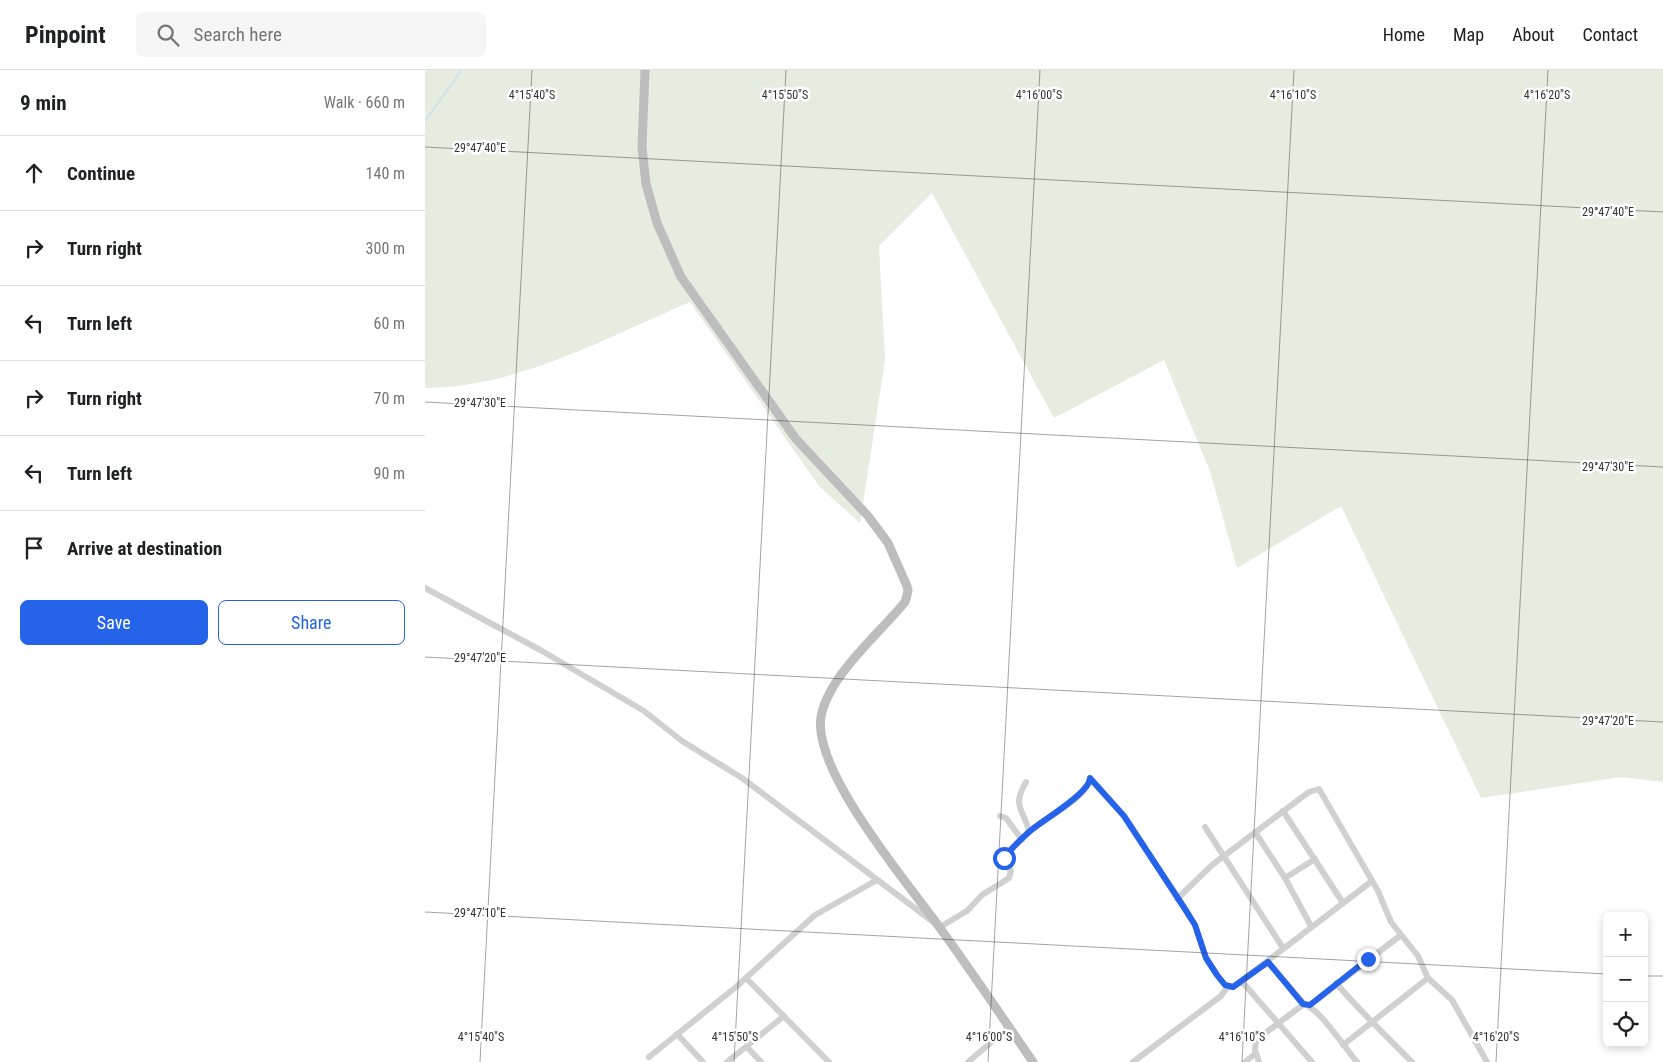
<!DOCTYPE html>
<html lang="en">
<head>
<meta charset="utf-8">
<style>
	:root { --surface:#fff; --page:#f6f6f6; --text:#202124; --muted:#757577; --line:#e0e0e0; --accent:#2563eb }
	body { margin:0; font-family:"Roboto Condensed",sans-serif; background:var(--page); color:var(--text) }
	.controls { position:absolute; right:15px; bottom:15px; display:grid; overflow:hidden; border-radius:8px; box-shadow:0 2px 8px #0003 }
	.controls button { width:45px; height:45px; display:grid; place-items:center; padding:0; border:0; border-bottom:1px solid var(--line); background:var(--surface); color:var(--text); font:25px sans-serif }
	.stop { position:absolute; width:15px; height:15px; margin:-11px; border:4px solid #2563eb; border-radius:50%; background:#fff }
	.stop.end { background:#2563eb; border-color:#fff; box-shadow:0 1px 5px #0008 }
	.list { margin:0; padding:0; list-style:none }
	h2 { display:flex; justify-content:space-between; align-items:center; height:65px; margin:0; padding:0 20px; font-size:21px }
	h2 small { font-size:16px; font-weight:400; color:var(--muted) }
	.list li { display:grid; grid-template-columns:32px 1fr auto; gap:15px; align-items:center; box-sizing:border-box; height:75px; padding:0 20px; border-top:1px solid var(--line) }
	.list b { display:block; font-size:19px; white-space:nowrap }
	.list em { font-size:16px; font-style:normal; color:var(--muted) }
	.actions { display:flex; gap:10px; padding:15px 20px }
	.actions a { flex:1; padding:11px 0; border:1px solid var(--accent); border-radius:8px; text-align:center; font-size:18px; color:var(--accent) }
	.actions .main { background:var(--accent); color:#fff }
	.icon { flex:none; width:28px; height:28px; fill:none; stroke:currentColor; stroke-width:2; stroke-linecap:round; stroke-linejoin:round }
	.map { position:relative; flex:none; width:1238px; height:992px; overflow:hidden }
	header { display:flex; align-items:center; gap:30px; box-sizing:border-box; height:70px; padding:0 25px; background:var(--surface); border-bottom:1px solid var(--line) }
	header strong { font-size:24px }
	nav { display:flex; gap:28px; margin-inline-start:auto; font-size:18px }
	.search { width:350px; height:45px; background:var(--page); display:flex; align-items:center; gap:12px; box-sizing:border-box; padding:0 18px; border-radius:8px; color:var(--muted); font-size:19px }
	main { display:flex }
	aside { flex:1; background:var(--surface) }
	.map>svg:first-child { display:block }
	.green { fill:#e6ecdf }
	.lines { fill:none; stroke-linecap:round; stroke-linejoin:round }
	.stream { stroke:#cfe2ee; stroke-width:2 }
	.street { stroke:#d0d0d0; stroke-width:6 }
	.secondary { stroke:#bdbdbd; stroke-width:9 }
	.route { stroke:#2563eb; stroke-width:6 }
	.ticks { fill:none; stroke:#333; stroke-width:1; stroke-opacity:0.45 }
	.ticks-label { font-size:12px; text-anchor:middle; fill:#333; stroke:#fff; stroke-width:5; stroke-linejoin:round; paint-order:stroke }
</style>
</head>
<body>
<header>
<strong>Pinpoint</strong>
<div class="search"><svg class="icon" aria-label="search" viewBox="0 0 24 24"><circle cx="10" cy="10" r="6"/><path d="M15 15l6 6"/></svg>Search here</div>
<nav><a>Home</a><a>Map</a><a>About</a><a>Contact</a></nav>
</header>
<main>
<aside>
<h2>9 min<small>Walk · 660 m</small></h2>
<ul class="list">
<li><svg class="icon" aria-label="ahead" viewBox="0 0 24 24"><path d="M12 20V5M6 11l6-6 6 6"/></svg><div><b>Continue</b></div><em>140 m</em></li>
<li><svg class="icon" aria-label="right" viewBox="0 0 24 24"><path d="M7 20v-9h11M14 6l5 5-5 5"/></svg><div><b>Turn right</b></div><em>300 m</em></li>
<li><svg class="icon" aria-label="left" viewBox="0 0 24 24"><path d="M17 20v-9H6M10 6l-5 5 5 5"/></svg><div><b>Turn left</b></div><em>60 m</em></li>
<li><svg class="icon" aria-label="right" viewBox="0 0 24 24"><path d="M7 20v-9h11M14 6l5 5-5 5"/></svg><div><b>Turn right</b></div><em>70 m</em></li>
<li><svg class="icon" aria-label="left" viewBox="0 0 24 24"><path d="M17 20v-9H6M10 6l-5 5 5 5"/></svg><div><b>Turn left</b></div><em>90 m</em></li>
<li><svg class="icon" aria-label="arrive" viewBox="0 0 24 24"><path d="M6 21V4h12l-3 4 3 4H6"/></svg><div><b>Arrive at destination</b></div></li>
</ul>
<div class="actions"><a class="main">Save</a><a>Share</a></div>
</aside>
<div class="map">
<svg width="1238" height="992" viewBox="0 0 1238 992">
	<rect width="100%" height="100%" fill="#fff"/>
	<!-- green -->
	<path class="green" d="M0,0H1238V712L1196,707L1056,728L916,436L812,498L785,401L739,290L629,348L507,123L454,176L460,290L435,453L394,416L265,232C180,268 94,317 0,318Z"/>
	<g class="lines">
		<!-- stream -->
		<polyline class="stream" points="0,51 37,0"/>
		<!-- street -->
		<g class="street">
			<path d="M0,518L117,581L219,641L257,671L317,708L515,857L542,841L557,825L584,808L586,801L579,791L580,786C588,778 596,769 605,761C617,751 665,725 665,709"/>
			<polyline points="665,709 699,746 760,839 770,855 781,888 792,905 800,915 808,917 815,912 820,915 887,992"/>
			<path d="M601,712C586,738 599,738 604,762"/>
			<polyline points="858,741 918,833"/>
			<polyline points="575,746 581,748 597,770"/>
			<polyline points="780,757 858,878"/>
			<polyline points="830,762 860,808 886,856"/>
			<polyline points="860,808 890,789"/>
			<polyline points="752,829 787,795 884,722 894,719 953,821 966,852 993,886 1003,908 1027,930 1062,992"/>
			<path d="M843,892L879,934C894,938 920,978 932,992"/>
			<polyline points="321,908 404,992"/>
			<polyline points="815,912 947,811"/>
			<path d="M911,913C935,941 961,966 987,992"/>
			<polyline points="885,935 976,865"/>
			<polyline points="252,964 278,992"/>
			<polyline points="918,975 1003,908"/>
			<polyline points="322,977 336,992"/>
			<polyline points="224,987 311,917 390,845 452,810"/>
			<polyline points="302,992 359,946"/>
			<polyline points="543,992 584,957"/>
			<polyline points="708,992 796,926 803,916"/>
			<polyline points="820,992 830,984"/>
			<polyline points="834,992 830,980 831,970 879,934"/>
		</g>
		<!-- secondary -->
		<path class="secondary" d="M220,0L217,77L221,114L232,153L256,207L371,369L443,446L463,473L482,516L483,521L480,532C454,564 403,606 396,647C387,701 483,813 515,858C547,902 577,947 608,992"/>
	</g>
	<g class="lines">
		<!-- route -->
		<path class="route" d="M579,788C586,779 596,769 604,762C616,751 664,724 665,708L699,746L760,839L770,855L781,888L792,905L800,915L808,917L843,892L878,934L885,935L943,889"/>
	</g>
	<!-- ticks -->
	<path class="ticks" d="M0,77L1238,142M0,332L1238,397M0,587L1238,652M0,842L1182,904M1219,906H1238M55,992L107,0M309,992L361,0M563,992L615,0M817,992L869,0M1071,992L1123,0"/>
	<g class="ticks-label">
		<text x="107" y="29">4°15'40"S</text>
		<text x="360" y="29">4°15'50"S</text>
		<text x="614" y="29">4°16'00"S</text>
		<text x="868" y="29">4°16'10"S</text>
		<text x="1122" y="29">4°16'20"S</text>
		<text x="55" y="82">29°47'40"E</text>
		<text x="1183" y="146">29°47'40"E</text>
		<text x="55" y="337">29°47'30"E</text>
		<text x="1183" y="401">29°47'30"E</text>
		<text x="55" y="592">29°47'20"E</text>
		<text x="1183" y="655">29°47'20"E</text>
		<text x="55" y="847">29°47'10"E</text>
		<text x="56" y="971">4°15'40"S</text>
		<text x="310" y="971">4°15'50"S</text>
		<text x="564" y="971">4°16'00"S</text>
		<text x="817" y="971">4°16'10"S</text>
		<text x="1071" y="971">4°16'20"S</text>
	</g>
</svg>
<div class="controls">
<button>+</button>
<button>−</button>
<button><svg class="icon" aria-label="locate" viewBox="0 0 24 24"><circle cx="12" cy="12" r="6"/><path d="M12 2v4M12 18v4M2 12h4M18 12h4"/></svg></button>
</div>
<div class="stop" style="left:579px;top:788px"></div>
<div class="stop end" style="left:943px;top:889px"></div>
</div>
</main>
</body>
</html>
